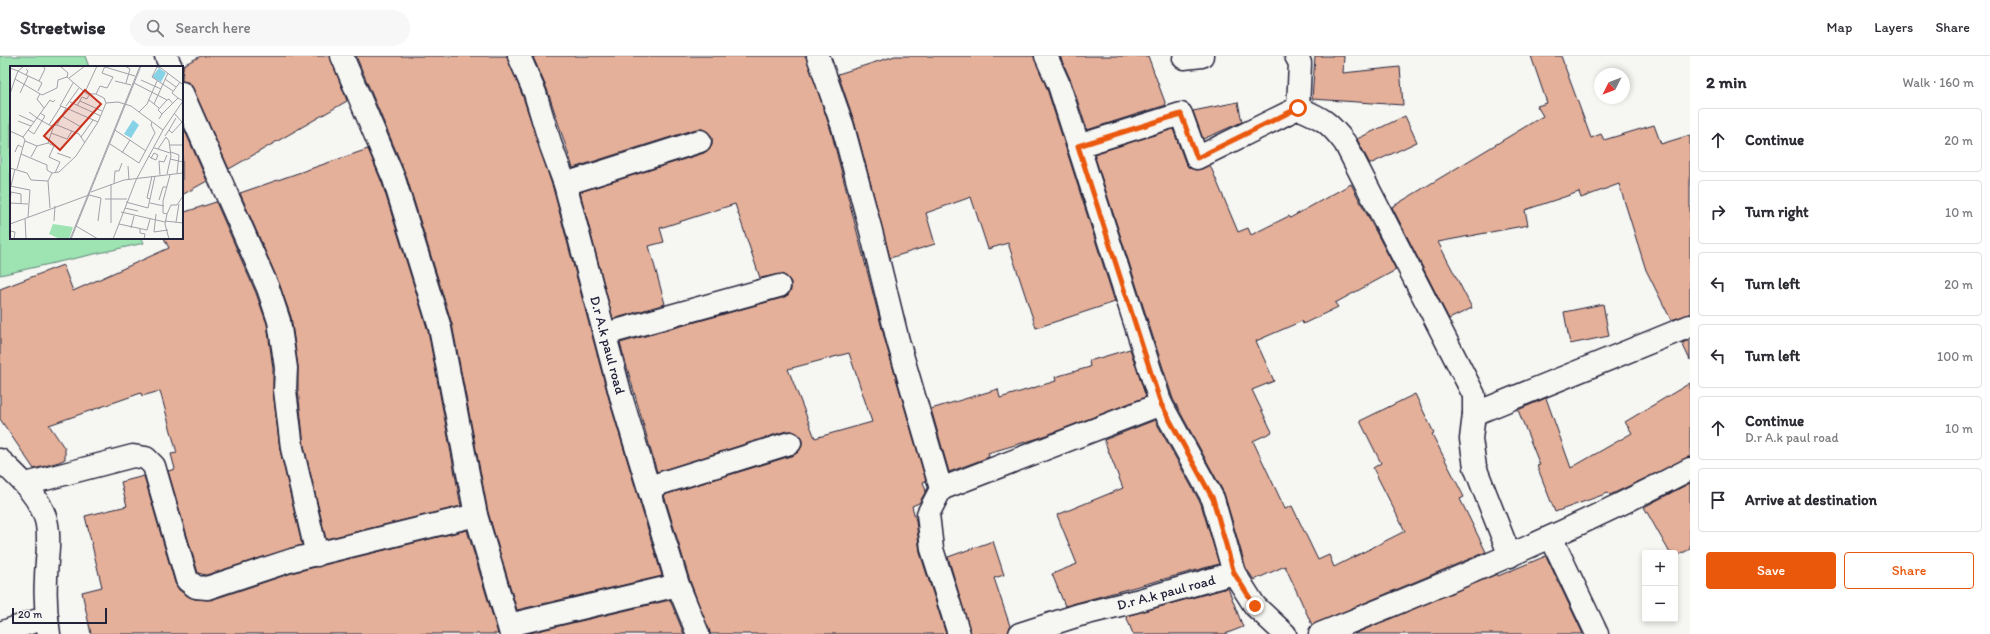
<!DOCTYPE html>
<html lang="en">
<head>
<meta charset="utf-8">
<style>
	:root { --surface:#fff; --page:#f7f7f7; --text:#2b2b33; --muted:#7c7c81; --line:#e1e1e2; --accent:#ea580c }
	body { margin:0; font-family:Itim,sans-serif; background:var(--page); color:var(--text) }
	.controls { position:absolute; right:12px; bottom:12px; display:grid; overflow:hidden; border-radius:4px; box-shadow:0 2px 6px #0003 }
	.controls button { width:36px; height:36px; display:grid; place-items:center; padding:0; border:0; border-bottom:1px solid var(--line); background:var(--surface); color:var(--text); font:20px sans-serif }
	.compass { position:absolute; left:1594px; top:12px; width:36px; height:36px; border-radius:50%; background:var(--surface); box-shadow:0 2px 6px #0003; rotate:228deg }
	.scale { position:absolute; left:12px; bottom:10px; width:95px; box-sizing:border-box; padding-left:4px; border:2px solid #22223b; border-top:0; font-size:11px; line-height:14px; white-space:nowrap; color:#22223b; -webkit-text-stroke:3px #f6f6f2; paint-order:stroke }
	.stop { position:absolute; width:12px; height:12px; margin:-9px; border:3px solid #ea580c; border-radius:50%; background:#fff }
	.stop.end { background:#ea580c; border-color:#fff; box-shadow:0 1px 4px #0008 }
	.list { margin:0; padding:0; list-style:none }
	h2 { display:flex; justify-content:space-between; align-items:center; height:52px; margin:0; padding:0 16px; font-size:17px }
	h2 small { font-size:13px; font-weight:400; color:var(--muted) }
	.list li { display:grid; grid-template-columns:26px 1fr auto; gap:12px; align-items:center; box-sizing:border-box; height:64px; margin:0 8px 8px; padding:0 8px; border:1px solid var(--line); border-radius:4px }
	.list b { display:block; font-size:15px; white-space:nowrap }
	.list p { margin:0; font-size:13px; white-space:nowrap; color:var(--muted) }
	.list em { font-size:13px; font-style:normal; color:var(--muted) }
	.actions { display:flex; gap:8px; padding:12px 16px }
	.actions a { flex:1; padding:9px 0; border:1px solid var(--accent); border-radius:4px; text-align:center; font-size:14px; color:var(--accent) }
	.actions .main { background:var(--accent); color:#fff }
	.icon { flex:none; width:22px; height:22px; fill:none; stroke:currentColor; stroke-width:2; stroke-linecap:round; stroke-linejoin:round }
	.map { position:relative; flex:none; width:1690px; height:578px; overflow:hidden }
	header { display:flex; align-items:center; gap:24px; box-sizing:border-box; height:56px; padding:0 20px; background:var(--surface); border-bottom:1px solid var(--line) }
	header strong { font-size:19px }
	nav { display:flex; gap:22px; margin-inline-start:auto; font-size:14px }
	.search { width:280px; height:36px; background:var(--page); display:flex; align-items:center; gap:10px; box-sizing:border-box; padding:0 14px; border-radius:22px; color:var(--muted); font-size:15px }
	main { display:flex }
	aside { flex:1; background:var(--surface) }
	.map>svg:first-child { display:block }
	.green { fill:#9de4b2; stroke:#608376 }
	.building { fill:#e5b099; stroke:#22223b; fill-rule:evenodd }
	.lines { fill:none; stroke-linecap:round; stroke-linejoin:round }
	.minor-casing { stroke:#22223b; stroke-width:25 }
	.minor { stroke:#f6f6f2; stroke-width:22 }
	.route { stroke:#ea580c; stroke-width:5 }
	.labels { text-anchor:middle; stroke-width:3; stroke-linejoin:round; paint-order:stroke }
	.street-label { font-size:14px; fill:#22223b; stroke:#f6f6f2 }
	.inset-road { fill:none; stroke:#a1a1a9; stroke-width:1 }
	.view { fill:#c8321e; fill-opacity:0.15; stroke:#c8321e; stroke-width:2 }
	.inset-edge { fill:none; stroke:#22223b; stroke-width:2 }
</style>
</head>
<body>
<header>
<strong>Streetwise</strong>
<div class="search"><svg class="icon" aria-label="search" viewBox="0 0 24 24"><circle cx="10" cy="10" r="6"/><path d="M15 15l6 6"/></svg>Search here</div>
<nav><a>Map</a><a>Layers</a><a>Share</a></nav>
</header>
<main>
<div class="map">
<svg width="1690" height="578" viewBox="0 0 1690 578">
	<rect width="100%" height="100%" fill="#f6f6f2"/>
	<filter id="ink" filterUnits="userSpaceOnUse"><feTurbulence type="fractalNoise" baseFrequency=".025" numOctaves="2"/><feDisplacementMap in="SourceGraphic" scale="8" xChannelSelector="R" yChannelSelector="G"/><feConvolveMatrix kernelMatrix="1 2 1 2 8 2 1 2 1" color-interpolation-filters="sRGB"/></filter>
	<g filter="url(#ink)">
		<!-- green -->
		<polygon class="green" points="0,0 85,0 89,11 11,11 11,182 142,182 144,187 0,219"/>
		<!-- building -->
		<g class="building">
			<polygon points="201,0 330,0 347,45 229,113 193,32 189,27 182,25 183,9"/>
			<polygon points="356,0 507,0 523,41 553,132 610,347 662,520 517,554 488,456 452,268 406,119"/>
			<path d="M537,0H806L831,75L886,288L926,425L923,426L926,435L919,447L912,450L916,465L920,497L946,578H710L690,525L664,439L794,399L799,395L802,390V384L798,378L792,375H786L657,416L620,287L782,242L788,239L791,234V226L787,221L782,218L760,222L735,148L660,172L664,186L649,190L665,248L613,263L580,136L704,97L709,93L712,88V82L708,76L702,73H696L573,112L547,33L533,1ZM849,297L872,366L815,382L788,313Z"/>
			<polygon points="895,0 1034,0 1047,33 1115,246 1036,272 1008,187 988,193 971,141 926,157 935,188 890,202 855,68 838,18"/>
			<polygon points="1060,0 1148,0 1166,49 1087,74 1071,25"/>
			<polygon points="1315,0 1344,0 1343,17 1400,11 1403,49 1312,43"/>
			<polygon points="1531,0 1561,0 1591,82 1601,78 1604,84 1654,69 1661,88 1690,79 1690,258 1671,264 1646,214 1619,128 1581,142 1579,136 1525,154 1528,169 1438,186 1472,252 1449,263 1392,151 1543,60 1537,50 1547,47"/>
			<polygon points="1238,46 1242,66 1203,83 1193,55"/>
			<polygon points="1405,60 1417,86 1370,108 1357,83"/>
			<polygon points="182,68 207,125 182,139"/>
			<polygon points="1173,73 1185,106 1189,112 1196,114 1210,109 1238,176 1248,172 1251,179 1289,160 1290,162 1351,128 1396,214 1335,247 1338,251 1303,268 1302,265 1256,285 1274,325 1252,334 1272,376 1253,385 1285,453 1292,450 1318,504 1329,499 1334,511 1405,475 1373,412 1381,407 1360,365 1415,338 1434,377 1432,378 1464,441 1460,443 1486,496 1312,569 1285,510 1254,524 1246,512 1224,437 1173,343 1094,98"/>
			<polygon points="368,93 382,127 428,275 461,450 326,483 304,390 298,334 298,310 291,261 279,227 240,137"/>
			<polygon points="216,146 256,237 267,268 273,313 273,335 280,394 302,489 206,519 198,517 168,415 175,413 171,398 177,397 160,335 142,340 141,337 49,369 65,393 65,403 59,406 34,413 0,363 0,233 63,209 73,235 169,192 164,182 182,182 182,157"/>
			<polygon points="1603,248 1609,280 1570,288 1564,256"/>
			<polygon points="1690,284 1690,304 1682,287"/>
			<polygon points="1130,293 1146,341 1039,382 988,397 989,401 949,416 931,353 998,333 1000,342 1056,325 1055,321 1090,311 1089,305"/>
			<polygon points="1690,327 1690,401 1610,439 1608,437 1555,456 1537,410 1540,409 1518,354 1546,342 1571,412 1632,377 1625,366"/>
			<polygon points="1155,364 1201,448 1219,508 1065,550 1052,518 1077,508 1057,459 1123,432 1104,384"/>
			<polygon points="144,420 175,527 179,534 189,541 195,543 211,544 295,516 467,474 498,578 91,578 82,536 102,531 85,460 127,450 121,426"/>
			<polygon points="1690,427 1690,493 1675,501 1675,497 1670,497 1644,451"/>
			<polygon points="993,485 1004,519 994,522 1010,570 1008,578 971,578 948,501"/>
			<polygon points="1546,500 1583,578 1354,578 1497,518 1498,520"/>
			<polygon points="1228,532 1243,571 1225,578 1133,578 1126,560"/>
			<polygon points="670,544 684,578 525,578"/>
		</g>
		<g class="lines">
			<!-- minor casing -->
			<g class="minor-casing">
				<g id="minor">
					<polyline points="166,0 171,11"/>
					<polyline points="342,0 394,123 440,272 476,459 511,578"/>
					<polyline points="519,0 535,37 551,90 565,128 622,344 678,529 698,578"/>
					<polyline points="818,0 843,71 871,175 898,285 941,433 928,458 932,493 959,578"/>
					<polyline points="1046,0 1059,29 1161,348 1213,443 1234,517"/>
					<polyline points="1296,0 1300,7 1298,52"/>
					<polyline points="1184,2 1202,0"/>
					<polyline points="182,37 268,232 279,265 286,312 285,334 292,392 317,499"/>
					<path d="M1078,90L1181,58L1197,102L1298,52C1322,62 1329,66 1345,87L1474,339V358L1471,383L1475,411L1510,500"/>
					<polyline points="565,128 700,85"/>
					<polyline points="605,278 779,230"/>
					<polyline points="1474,358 1690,270"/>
					<path d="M0,404C18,421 39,439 46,464C51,483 46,504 46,523C45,541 46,560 49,578"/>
					<polyline points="26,428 133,400 146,402 154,410 187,524 196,531 207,532 292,504 476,459"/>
					<polyline points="649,431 790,387"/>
					<polyline points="941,433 1161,348"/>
					<polyline points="1551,481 1597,578"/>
					<polyline points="509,569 678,529"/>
					<polyline points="0,577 47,561"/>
					<polyline points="1020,578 1079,559 1136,545 1234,517 1255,550 1285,578"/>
					<path d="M1320,578C1446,528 1570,476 1690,413"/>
				</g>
			</g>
			<!-- minor -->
			<use href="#minor" class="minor"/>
		</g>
	</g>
	<g class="lines" filter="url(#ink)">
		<!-- route -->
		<polyline class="route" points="1255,550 1234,517 1213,443 1161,348 1078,90 1181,58 1197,102 1298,52"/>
	</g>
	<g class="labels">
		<!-- street labels -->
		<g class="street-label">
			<text transform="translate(608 289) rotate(75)" y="5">D.r A.k paul road</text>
			<text transform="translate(1166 536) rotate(-15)" y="5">D.r A.k paul road</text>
		</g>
	</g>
	<!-- overview -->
	<g transform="translate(10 10)">
		<rect width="173" height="173" fill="#f6f6f2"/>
		<path d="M43,158L63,161L59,173H50L39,168Z" fill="#9de4b2"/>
		<path d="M149,2L156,7L151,16L142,11ZM123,54L129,59L121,72L114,68Z" fill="#86d2e6"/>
		<path class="inset-road" d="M14,0L8,5L16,9M50,0L58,7L57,11M115,0L120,3L116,17M144,0L151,2L172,18M95,1L125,10M147,1L142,11L163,25M0,2L8,5L5,13L32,29L47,22L48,14L57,11L77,28H86L94,32L96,37M16,3L18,5L16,9L29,15L35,3L33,0M59,12L75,0M155,13L166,21M131,14L151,23M105,15L121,19M124,17L157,34L159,33L163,38M28,25L32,17L29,15M75,26L87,0M10,27L18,10M0,28L5,13M30,28L27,33L34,42M86,28L90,20L97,22L102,13L103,11L92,7L95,0M168,32L162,27L170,16M139,34L149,42M70,35L92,45M60,36L91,50M144,38L158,7M56,40L69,22M67,40L72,31L77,33L79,29M56,42L50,40L63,17M19,46L27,52L40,34L43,36L45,34M129,46L137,38L147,15M152,48L168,32L173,35M9,49L24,56M52,50L71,61M149,53L152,48L148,44L157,34M8,55L21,60M39,59L51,40M44,59L38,77L44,80L39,91L50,96L45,107M47,59L69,68L75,77M18,64L24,68L35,50L30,47M105,64L136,85M159,64L166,52M0,65L13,71L27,52L41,60L47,59L56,42L88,56L96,37L108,36L121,40L153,64M41,67L57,73L62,65M155,70L159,64L162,67L172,56L164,47M13,71L15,74L11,88L37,99V104L42,107M71,71L83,54M156,71L159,75L161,90L157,108M15,75L27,80L38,77M100,78L129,97L145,67L141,59L142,56M160,79H173M144,82L148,83L156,71M148,83L160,87M5,86L8,79L12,81M161,86L169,89L167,107M47,87L61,92M112,87L120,74M139,90L141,92L146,94L148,89L144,87L141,92M21,91L27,80M160,93L173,96M118,100L119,114M0,102L17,107L21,114L38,115M7,103L11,88M150,109L149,95L154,96L157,89M104,117L105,105H109L112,97M0,120L20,124L18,151M1,120L5,103M1,126L0,137L18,138M1,126L11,128V138M81,126L114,114L173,107M79,129L91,132L88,155M95,133H117M140,133L137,132L142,110M149,134L153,121H157M116,136L138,142L145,110M140,137L154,140M40,142L38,115L42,107L49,106L66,90L88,56M115,142L128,145M111,146L155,156M146,148L144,166L158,164M157,148L153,147V135L160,109M15,153L16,173M44,155L45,140M155,155L173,157M166,156L169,138M101,157V118M0,158L79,129M109,158L137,164L140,153M66,160L88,173M121,162L124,150M130,163V167L135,168L134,173M0,165L5,166L4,173M60,173L130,0M61,173L131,0M103,173L126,114L153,64L173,35M159,173L155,158L157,148L161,139H167L173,130"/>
		<path class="view" d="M75,24L91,38L50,84L34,70Z"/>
		<rect width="173" height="173" class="inset-edge"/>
	</g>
</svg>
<div class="controls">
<button>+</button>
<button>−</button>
</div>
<svg class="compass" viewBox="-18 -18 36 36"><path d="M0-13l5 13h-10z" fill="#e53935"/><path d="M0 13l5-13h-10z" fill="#7c7c81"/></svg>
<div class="scale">20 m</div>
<div class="stop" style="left:1298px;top:52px"></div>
<div class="stop end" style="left:1255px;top:550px"></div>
</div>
<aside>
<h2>2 min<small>Walk · 160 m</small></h2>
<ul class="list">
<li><svg class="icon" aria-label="ahead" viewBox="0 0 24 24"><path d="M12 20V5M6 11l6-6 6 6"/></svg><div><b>Continue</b></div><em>20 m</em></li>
<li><svg class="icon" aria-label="right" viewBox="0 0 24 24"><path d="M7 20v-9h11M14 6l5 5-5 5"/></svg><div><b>Turn right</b></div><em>10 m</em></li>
<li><svg class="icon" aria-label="left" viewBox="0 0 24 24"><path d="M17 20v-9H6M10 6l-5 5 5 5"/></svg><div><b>Turn left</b></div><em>20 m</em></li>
<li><svg class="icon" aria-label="left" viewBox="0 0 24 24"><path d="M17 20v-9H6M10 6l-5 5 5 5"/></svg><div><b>Turn left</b></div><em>100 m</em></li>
<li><svg class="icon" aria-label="ahead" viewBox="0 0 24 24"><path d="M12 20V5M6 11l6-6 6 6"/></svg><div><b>Continue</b><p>D.r A.k paul road</p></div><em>10 m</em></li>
<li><svg class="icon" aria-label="arrive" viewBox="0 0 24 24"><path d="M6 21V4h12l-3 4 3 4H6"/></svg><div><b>Arrive at destination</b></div></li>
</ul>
<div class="actions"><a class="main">Save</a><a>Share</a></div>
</aside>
</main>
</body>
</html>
